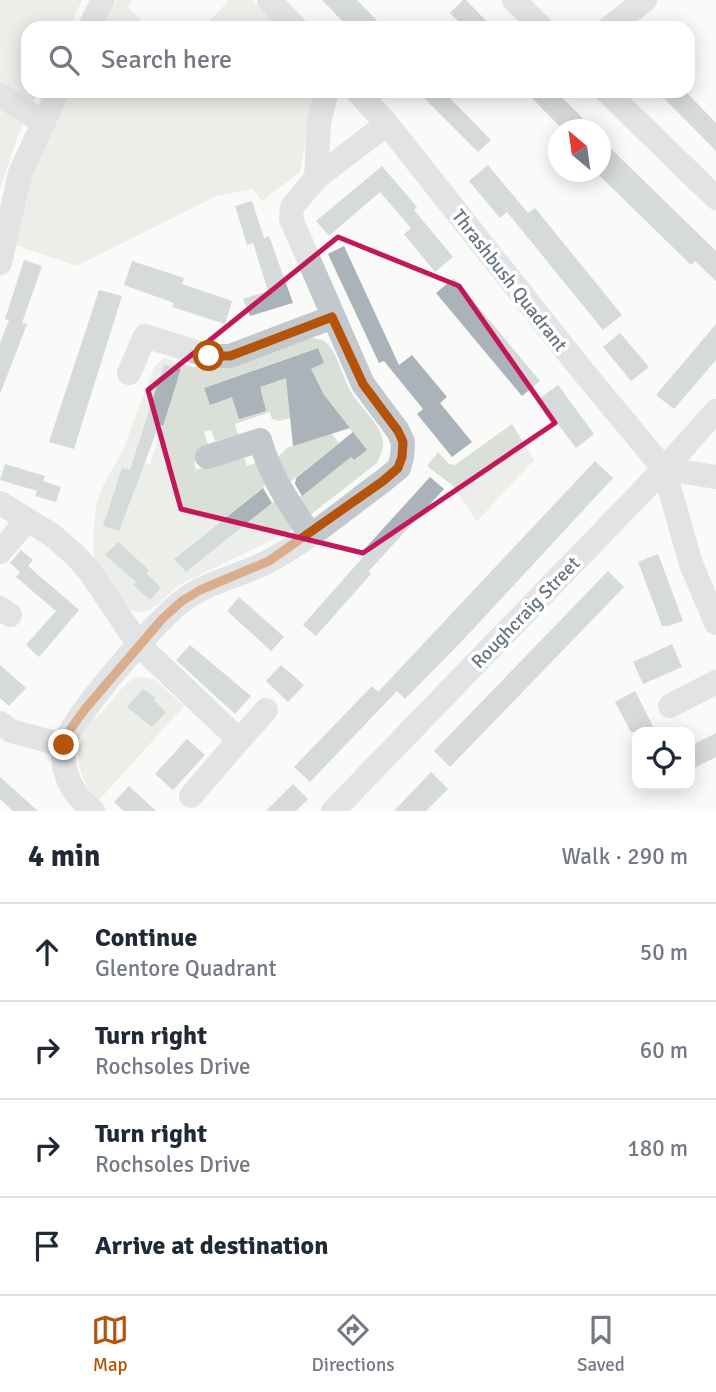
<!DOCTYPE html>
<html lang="en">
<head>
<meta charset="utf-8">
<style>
	:root { --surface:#fff; --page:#f6f6f7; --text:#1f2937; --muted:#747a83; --line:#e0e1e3; --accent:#b45309 }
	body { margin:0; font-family:Signika,sans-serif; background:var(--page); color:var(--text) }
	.controls { position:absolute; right:21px; bottom:21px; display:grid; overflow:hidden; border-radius:14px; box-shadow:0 4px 18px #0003 }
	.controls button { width:63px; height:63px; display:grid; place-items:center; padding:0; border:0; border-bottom:2px solid var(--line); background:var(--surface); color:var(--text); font:35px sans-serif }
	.compass { position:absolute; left:548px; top:119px; width:63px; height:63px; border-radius:50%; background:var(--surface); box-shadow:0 4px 18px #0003; rotate:331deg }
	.stop { position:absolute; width:21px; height:21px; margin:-16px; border:5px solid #b45309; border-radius:50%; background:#fff }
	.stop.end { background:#b45309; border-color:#fff; box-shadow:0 2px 7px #0008 }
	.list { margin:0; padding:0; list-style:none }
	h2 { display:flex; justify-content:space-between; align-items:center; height:91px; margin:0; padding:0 28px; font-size:30px }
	h2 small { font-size:23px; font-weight:400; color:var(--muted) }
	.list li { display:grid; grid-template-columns:46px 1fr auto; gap:21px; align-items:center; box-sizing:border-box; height:98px; padding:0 28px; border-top:2px solid var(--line) }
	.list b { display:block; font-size:26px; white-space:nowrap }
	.list p { margin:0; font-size:23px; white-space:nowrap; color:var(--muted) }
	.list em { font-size:23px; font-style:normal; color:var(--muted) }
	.icon { flex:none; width:38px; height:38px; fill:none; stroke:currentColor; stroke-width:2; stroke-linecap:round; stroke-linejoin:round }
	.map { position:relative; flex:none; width:716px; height:811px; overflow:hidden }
	.search { position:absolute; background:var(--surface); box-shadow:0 4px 18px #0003; left:21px; right:21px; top:21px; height:77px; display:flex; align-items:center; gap:18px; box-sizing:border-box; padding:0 24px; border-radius:21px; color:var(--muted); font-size:26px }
	.sheet { height:483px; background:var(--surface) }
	nav { display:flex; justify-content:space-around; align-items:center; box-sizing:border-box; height:98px; border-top:2px solid var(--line); background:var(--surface); font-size:19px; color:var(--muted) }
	nav a { display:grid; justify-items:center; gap:4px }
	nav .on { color:var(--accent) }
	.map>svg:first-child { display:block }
	.green { fill:#dadfd7; fill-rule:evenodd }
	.building { fill:#aab3b9 }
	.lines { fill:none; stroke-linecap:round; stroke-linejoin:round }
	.minor { stroke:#c3c8cc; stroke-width:24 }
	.route { stroke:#b45309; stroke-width:9 }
	.marked { fill:none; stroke:#c2185b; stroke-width:5; stroke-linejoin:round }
	.labels { text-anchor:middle; stroke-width:7; stroke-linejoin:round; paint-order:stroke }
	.street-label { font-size:19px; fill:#657683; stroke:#fff }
</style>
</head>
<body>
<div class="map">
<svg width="716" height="811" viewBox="0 0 716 811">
	<rect width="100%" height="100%" fill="#fafaf8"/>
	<!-- green -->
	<g class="green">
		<polygon points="0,0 82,0 69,28 28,28 28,91 38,91 17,138 0,190"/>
		<polygon points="117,0 131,0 128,7 148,28 103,28"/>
		<polygon points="229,0 252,0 280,28 203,28"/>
		<polygon points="72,91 315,91 300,172 262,201 253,189 217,196 77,266 12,244 32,171"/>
		<path d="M312,338C317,339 322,339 327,343C339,356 342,377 351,392C360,408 377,420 382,437C385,447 381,454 377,463L305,519L278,474L276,459L287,448L300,443L291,418L279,421L272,419L270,412L235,424L238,435L215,441L211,430L204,432L208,444L201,447L205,459L194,462L196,470L243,454L247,466L258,462L265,486L278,496L296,528L179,585C163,597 157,612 135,612L126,607L94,560L93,543L96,506L103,486L123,450L154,367L164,358L193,367H219L303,339ZM317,348L324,363L210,404L204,388ZM164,364L181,370L150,464L134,461ZM321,393L367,450L354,460L351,457L297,499L286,485L339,443L308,403ZM123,468L140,473L119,531L104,526ZM265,486L276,500L186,572L174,558ZM118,543L148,569L146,573L161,586L150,599L133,585L136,582L106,556Z"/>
		<polygon points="512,424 534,460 477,521 452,485 427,466 438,452 449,464 455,465"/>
		<path d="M135,677L154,679L184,706L99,800C78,782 71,749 89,725C94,718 102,712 108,705C116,695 124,685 135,677ZM143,689L156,698L154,700L166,712L152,726L128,707Z"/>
	</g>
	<!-- building -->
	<g class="building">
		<polygon points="322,0 357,0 384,28 349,28"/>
		<polygon points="463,0 466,0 493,28 465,28 450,13"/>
		<polygon points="417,91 443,91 491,140 478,152"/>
		<polygon points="525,91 556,91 594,130 563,130"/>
		<polygon points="657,91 685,91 716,123 716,151"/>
		<polygon points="600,138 716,251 716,281 695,261 691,265 600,176"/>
		<polygon points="488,165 528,213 535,208 622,315 603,330 507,212 500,218 469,181"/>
		<polygon points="382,166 417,207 414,210 453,257 435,272 404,234 411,228 380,192 329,236 316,221"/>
		<polygon points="252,201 264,238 269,236 293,303 250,316 243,299 268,291 253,243 247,245 235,206"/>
		<polygon points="344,246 399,365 412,355 447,397 440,403 472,442 452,457 417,414 423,409 384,361 379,363 328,254"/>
		<polygon points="24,260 42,266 22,323 27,324 0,394 0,343 9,320 5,319"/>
		<polygon points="132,261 184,278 182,284 232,301 225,324 172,307 174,303 124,285"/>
		<polygon points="454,278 540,381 522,396 436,293"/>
		<polygon points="99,290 122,296 74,449 49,442"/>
		<polygon points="716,324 716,360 674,409 656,395"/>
		<polygon points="620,333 649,367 631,381 603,347"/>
		<polygon points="318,348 324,363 311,369 324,395 350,428 293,446 286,378 260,387 266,411 239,419 232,397 210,405 204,388"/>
		<polygon points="164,364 181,369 163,426 159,425 119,531 103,526 122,468 130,470"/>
		<polygon points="558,385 594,434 576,448 539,399"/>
		<polygon points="353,432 367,450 354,460 351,457 302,496 295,484 296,478"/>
		<polygon points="595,461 613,478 463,640 405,699 397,691 310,782 294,767 372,686 378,692"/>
		<polygon points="5,464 45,476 43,481 61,487 56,502 35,496 37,491 0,480"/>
		<polygon points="430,477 444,489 368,572 371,574 316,636 303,625 364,556 361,553"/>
		<polygon points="263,488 272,503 186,572 174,559"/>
		<polygon points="118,542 149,570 146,573 161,587 150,600 133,585 136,582 105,555"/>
		<polygon points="21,550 33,560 28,566 79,610 39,657 26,645 56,611 16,577 20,572 10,563"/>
		<polygon points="658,554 683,621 668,626 662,626 638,562"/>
		<polygon points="608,571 624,587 450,767 434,751"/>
		<polygon points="239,597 284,637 271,651 227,611"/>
		<polygon points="672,644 682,667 643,684 633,662"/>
		<polygon points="190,645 251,696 235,714 176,660"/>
		<polygon points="0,665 26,688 9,706 0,698"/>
		<polygon points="281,665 304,685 288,702 266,681"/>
		<polygon points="143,689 156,698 154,700 166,712 152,727 127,707"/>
		<polygon points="635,691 656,732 631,732 615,702"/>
		<polygon points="716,733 716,757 690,770 690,746"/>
		<polygon points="187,739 205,755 173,790 155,774"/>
		<polygon points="431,772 448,789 426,811 394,811"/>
		<polygon points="0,777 38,811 13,811 0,799"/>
		<polygon points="293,784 308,799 296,811 266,811"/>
		<polygon points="129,786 156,811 124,811 114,802"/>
	</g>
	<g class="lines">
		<!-- minor -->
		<g class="minor">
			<polyline points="269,0 296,28"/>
			<polyline points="514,0 542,28"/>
			<polyline points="89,28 103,0"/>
			<polyline points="609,28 645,0"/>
			<polyline points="357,91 387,124 581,369 664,469 691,564 716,623"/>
			<polyline points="606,91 716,198"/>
			<polyline points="0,95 43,122"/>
			<polyline points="316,178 319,122 327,91"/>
			<polyline points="0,263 20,173 58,91"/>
			<polyline points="129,373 145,336 209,356 230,356 333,317"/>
			<path d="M207,457L260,440C270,475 289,504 310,534"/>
			<polyline points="664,469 716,477"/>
			<polyline points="0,503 52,535 76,556 90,572 139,645 239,740 191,796"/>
			<polyline points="0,552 27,520"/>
			<polyline points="0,608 10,615"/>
			<polyline points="670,706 716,682"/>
			<polyline points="0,723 11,731 64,745"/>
			<polyline points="239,740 266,710"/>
			<path d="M93,811C73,794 60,773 64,746C69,720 158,619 182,601C207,582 241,576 269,561C309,540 346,508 383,481L399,468L402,457L403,442L398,431L363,384L291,219L292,207L316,178L387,124"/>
			<polyline points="333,811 664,469 716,411"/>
		</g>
	</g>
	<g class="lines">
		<!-- route -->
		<polyline class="route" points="64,745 70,730 85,709 163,618 182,601 200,590 269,561 383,481 398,468 402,457 403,442 398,431 363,384 332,317 230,356 209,356"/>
	</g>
	<!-- marked area -->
	<path d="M0 0H716V811H0ZM338,237L459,286L555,423L363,553L181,509L148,390Z" fill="#fafaf8" fill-opacity=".55" fill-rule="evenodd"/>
	<path class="marked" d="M338,237L459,286L555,423L363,553L181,509L148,390Z"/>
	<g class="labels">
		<!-- street labels -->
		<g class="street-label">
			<text transform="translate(510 280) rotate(52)" y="7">Thrashbush Quadrant</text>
			<text transform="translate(525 612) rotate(-46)" y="7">Roughcraig Street</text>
		</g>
	</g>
</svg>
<div class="controls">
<button><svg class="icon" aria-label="locate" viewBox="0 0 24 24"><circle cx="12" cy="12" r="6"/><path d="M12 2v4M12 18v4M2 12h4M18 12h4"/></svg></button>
</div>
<svg class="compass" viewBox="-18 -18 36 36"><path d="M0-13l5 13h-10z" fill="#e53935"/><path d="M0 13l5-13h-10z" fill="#747a83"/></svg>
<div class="stop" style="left:209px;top:356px"></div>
<div class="stop end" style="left:64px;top:745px"></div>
<div class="search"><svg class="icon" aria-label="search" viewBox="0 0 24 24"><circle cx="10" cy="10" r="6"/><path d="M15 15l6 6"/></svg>Search here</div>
</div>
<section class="sheet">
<h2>4 min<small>Walk · 290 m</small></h2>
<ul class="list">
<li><svg class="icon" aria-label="ahead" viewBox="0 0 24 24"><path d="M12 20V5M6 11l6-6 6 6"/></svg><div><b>Continue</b><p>Glentore Quadrant</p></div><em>50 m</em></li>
<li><svg class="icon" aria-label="right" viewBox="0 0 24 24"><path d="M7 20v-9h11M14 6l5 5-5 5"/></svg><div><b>Turn right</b><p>Rochsoles Drive</p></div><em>60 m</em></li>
<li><svg class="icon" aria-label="right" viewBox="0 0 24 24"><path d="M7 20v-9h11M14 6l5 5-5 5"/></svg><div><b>Turn right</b><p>Rochsoles Drive</p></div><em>180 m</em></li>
<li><svg class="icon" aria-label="arrive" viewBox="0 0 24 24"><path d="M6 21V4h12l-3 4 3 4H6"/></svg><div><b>Arrive at destination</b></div></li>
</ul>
</section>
<nav>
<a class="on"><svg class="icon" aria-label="map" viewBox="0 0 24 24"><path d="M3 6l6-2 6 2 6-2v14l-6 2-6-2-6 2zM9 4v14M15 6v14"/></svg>Map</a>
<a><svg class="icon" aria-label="directions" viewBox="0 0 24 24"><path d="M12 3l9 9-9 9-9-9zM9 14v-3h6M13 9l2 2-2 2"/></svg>Directions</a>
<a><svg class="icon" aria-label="saved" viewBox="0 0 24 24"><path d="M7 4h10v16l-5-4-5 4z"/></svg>Saved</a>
</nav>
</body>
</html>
